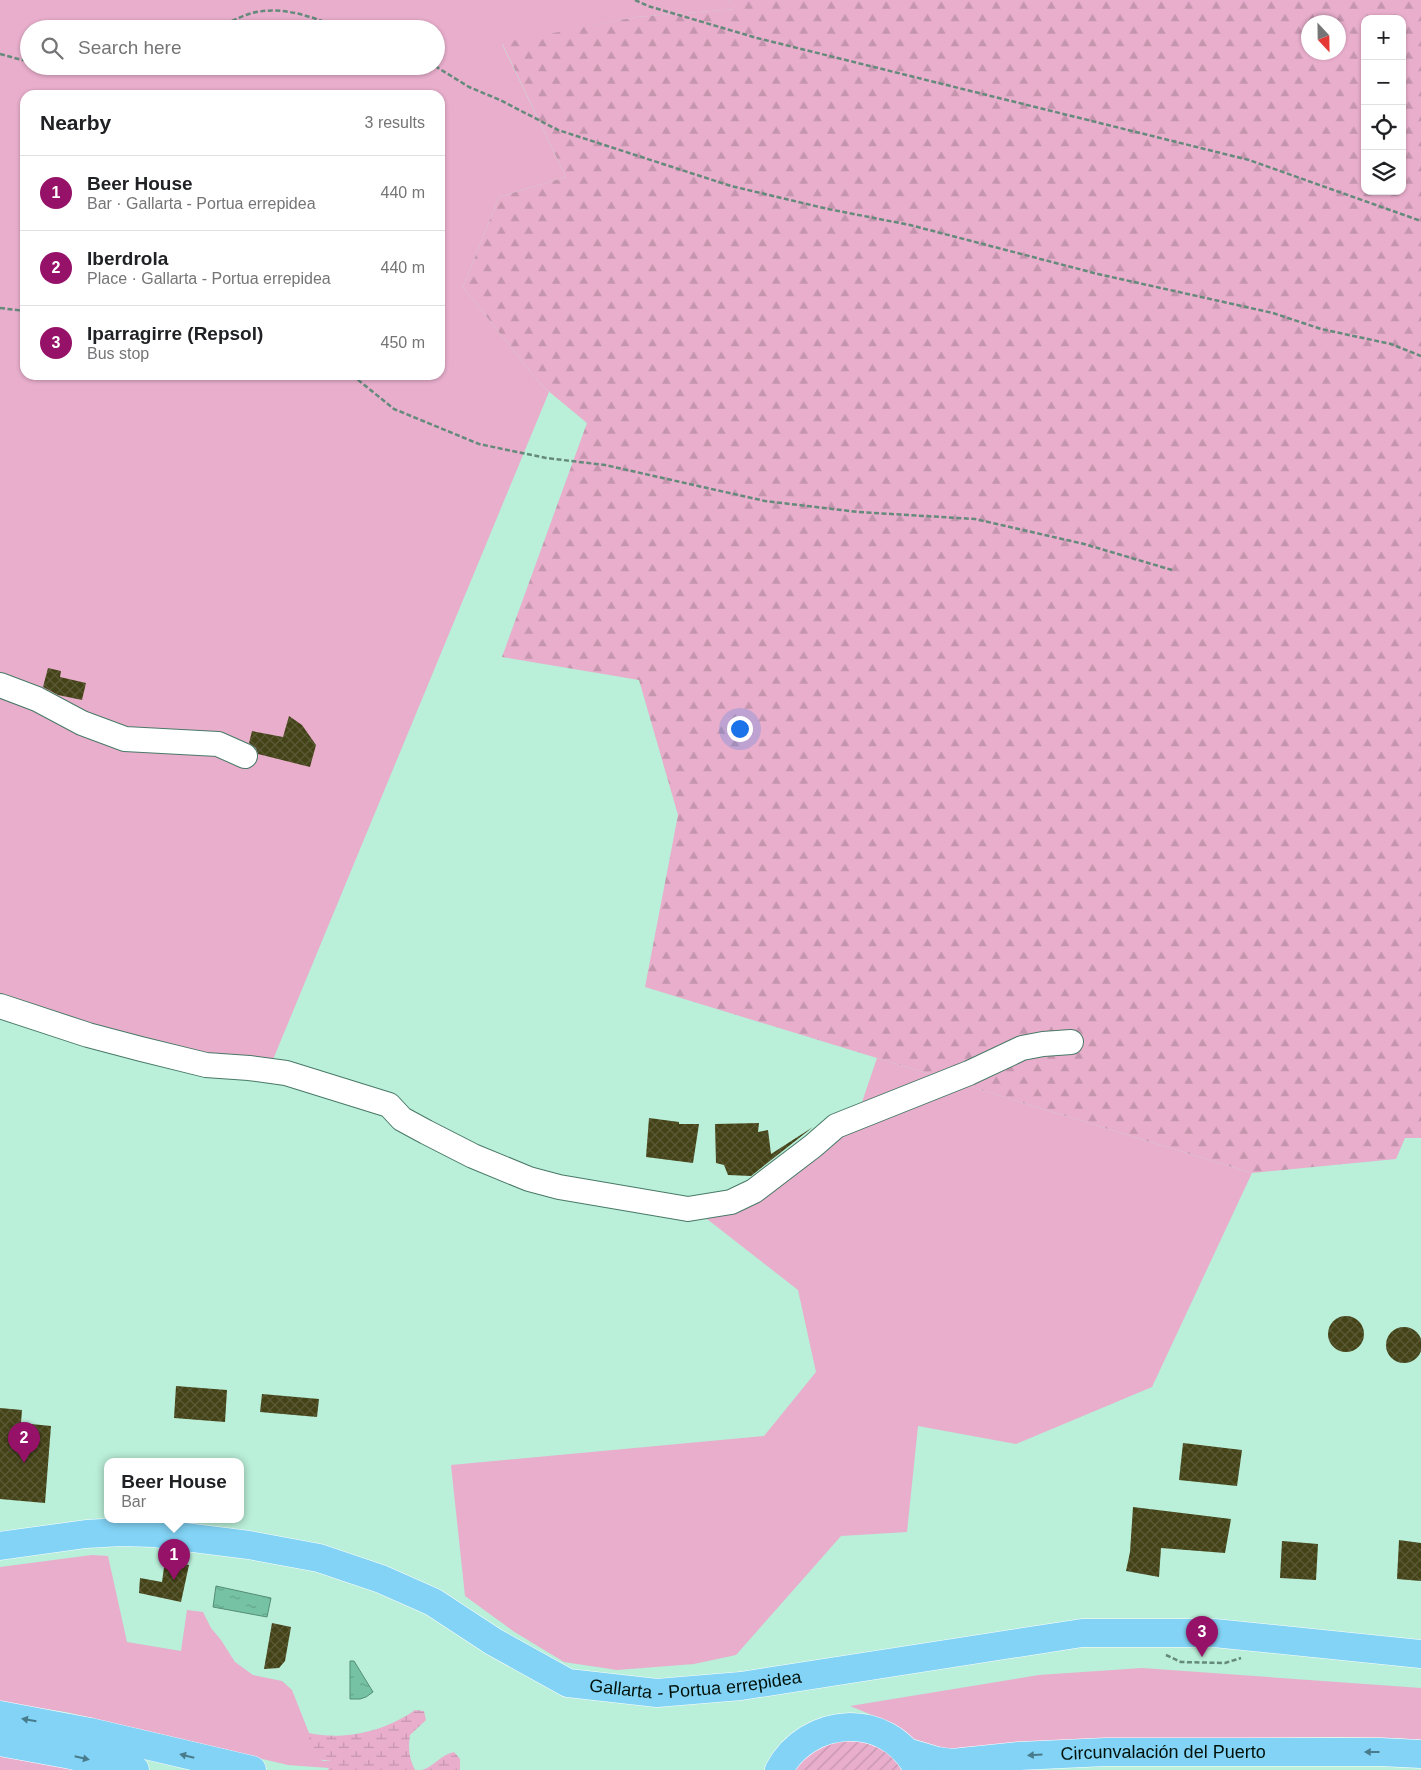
<!DOCTYPE html>
<html lang="en">
<head>
<meta charset="utf-8">
<style>
	:root { --surface:#fff; --page:#f2f2f2; --text:#202124; --muted:#757577; --line:#e0e0e0; --accent:#961269 }
	body { margin:0; font-family:Arial,sans-serif; background:var(--page); color:var(--text) }
	.controls { position:absolute; right:15px; top:15px; display:grid; overflow:hidden; border-radius:10px; box-shadow:0 1px 4px #0004 }
	.controls button { width:45px; height:45px; display:grid; place-items:center; padding:0; border:0; border-bottom:1px solid var(--line); background:var(--surface); color:var(--text); font:25px sans-serif }
	.compass { position:absolute; left:1301px; top:15px; width:45px; height:45px; border-radius:50%; background:var(--surface); box-shadow:0 1px 4px #0004; rotate:158deg }
	.you { position:absolute; left:739px; top:728px; width:18px; height:18px; margin:-12px; border:4px solid #fff; border-radius:50%; background:#1a73e8; box-shadow:0 0 0 8px #1a73e833 }
	.badge { display:grid; place-items:center; width:32px; height:32px; border-radius:50%; background:var(--accent); color:#fff; font-size:16px; font-weight:700 }
	.pin { position:absolute; translate:-50% -41px; filter:drop-shadow(0 1px 2px #0008) }
	.pin::after { content:''; position:absolute; top:26px; width:18px; height:15px; background:inherit; clip-path:polygon(0 0,100% 0,50% 100%) }
	.popup { position:absolute; left:104px; top:1458px; width:140px; height:65px; box-sizing:border-box; display:grid; place-content:center; border-radius:10px; background:var(--surface); filter:drop-shadow(0 1px 4px #0005); font-size:16px; white-space:nowrap; color:var(--muted) }
	.popup b { font-size:19px; color:var(--text) }
	.popup::after { content:''; position:absolute; left:50%; top:100%; margin-left:-10px; border:10px solid transparent; border-top-color:var(--surface) }
	.list { margin:0; padding:0; list-style:none }
	h2 { display:flex; justify-content:space-between; align-items:center; height:65px; margin:0; padding:0 20px; font-size:21px }
	h2 small { font-size:16px; font-weight:400; color:var(--muted) }
	.list li { display:grid; grid-template-columns:32px 1fr auto; gap:15px; align-items:center; box-sizing:border-box; height:75px; padding:0 20px; border-top:1px solid var(--line) }
	.list b { display:block; font-size:19px; white-space:nowrap }
	.list p { margin:0; font-size:16px; white-space:nowrap; color:var(--muted) }
	.list em { font-size:16px; font-style:normal; color:var(--muted) }
	.icon { flex:none; width:28px; height:28px; fill:none; stroke:currentColor; stroke-width:2; stroke-linecap:round; stroke-linejoin:round }
	.map { position:relative; flex:none; width:1421px; height:1770px; overflow:hidden }
	.search { position:absolute; background:var(--surface); box-shadow:0 1px 4px #0004; left:20px; top:20px; width:425px; height:55px; display:flex; align-items:center; gap:12px; box-sizing:border-box; padding:0 18px; border-radius:28px; color:var(--muted); font-size:19px }
	.panel { position:absolute; background:var(--surface); box-shadow:0 1px 4px #0004; left:20px; top:90px; width:425px; height:290px; border-radius:15px }
	.map>svg:first-child { display:block }
	.grass { fill:#e8aecc; fill-rule:evenodd }
	.forest { fill:url(#forest-firs); fill-rule:evenodd }
	.wetland { fill:url(#wetland-marsh) }
	.garden { fill:url(#garden-furrows) }
	.water { fill:url(#water-ripples); stroke:#538d76 }
	.building { fill:url(#building-cross-hatch) }
	.lines { fill:none; stroke-linecap:round; stroke-linejoin:round }
	.minor-casing { stroke:#487966; stroke-width:26 }
	.highway-casing { stroke:#fff; stroke-width:29 }
	.path { stroke:#658a7b; stroke-width:2.5; stroke-dasharray:5 2.5; stroke-linecap:butt }
	.minor { stroke:#fff; stroke-width:24 }
	.highway { stroke:#82d3f5; stroke-width:28 }
	.oneway { fill:#487c8c }
	.labels { text-anchor:middle; stroke-width:5; stroke-linejoin:round; paint-order:stroke }
	.street-label { font-size:18px; fill:#01120b; stroke:#c7fce6 }
</style>
</head>
<body>
<div class="map">
<svg width="1421" height="1770" viewBox="0 0 1421 1770">
	<defs>
		<pattern id="forest-firs" width="22" height="20" patternUnits="userSpaceOnUse" patternTransform="scale(1.25)"><rect width="22" height="20" fill="#e8aecc"/><path d="M5 1l3.5 6h-7zM16 11l3.5 6h-7z" fill="#c595ae"/></pattern>
		<pattern id="wetland-marsh" width="20" height="14" patternUnits="userSpaceOnUse" patternTransform="scale(1.25)"><rect width="20" height="14" fill="#e8aecc"/><path d="M1 5h8M5 5V1M11 12h8M15 12V8" fill="none" stroke="#c595ae"/></pattern>
		<pattern id="garden-furrows" width="10" height="10" patternUnits="userSpaceOnUse" patternTransform="scale(1.25)"><rect width="10" height="10" fill="#e8aecc"/><path d="M-1 1l2-2M0 10L10 0M9 11l2-2" fill="none" stroke="#c595ae"/></pattern>
		<pattern id="water-ripples" width="26" height="14" patternUnits="userSpaceOnUse" patternTransform="scale(1.25)"><rect width="26" height="14" fill="#76c2a4"/><path d="M2 4q2-2 4 0t4 0M15 11q2-2 4 0t4 0" fill="none" stroke="#64a68c"/></pattern>
		<pattern id="building-cross-hatch" width="8" height="8" patternUnits="userSpaceOnUse" patternTransform="scale(1.25)"><rect width="8" height="8" fill="#444217"/><path d="M0 0l8 8M0 8l8-8" fill="none" stroke="#5a5a37"/></pattern>
	</defs>
	<rect width="100%" height="100%" fill="#baefd9"/>
	<!-- grass -->
	<g class="grass">
		<path d="M0,0H728L736,9L636,17L502,44L566,177L499,197L463,287L541,385L549,392L267,1074L0,1011ZM29,29H436V66H29ZM25,95H440V375H25Z"/>
		<polygon points="877,1058 1252,1173 1152,1387 1016,1444 918,1426 907,1532 841,1536 736,1655 694,1664 617,1670 564,1662 513,1631 465,1596 451,1465 764,1436 816,1372 798,1290 698,1212 858,1114"/>
		<polygon points="92,1555 108,1556 127,1642 181,1651 187,1610 203,1612 211,1628 221,1640 235,1662 253,1675 282,1681 292,1690 309,1733 309,1752 323,1761 333,1761 329,1768 288,1765 66,1712 0,1702 0,1567"/>
		<polygon points="1142,1668 1421,1688 1421,1740 1396,1738 1334,1737 1144,1739 949,1750 911,1738 889,1722 850,1706 1039,1675"/>
		<polygon points="0,1751 93,1770 0,1770"/>
	</g>
	<!-- forest -->
	<path class="forest" d="M728,0H1421V1138H1405L1396,1159L1252,1173L645,987L678,815L639,680L502,657L587,423L541,385L463,287L499,197L566,177L502,43L636,17L735,9ZM1365,19H1402V191H1365ZM1308,22H1338V52H1308Z"/>
	<!-- wetland -->
	<g class="wetland">
		<path d="M415,1710L424,1711L426,1720L410,1735C408,1748 409,1758 415,1770H328L332,1761L315,1759L309,1752V1733C344,1741 386,1731 415,1710Z"/>
		<path d="M454,1752L460,1759V1770H422C435,1766 440,1755 454,1752Z"/>
	</g>
	<!-- garden -->
	<polygon class="garden" points="871,1737 898,1763 901,1770 793,1770 817,1741"/>
	<!-- water -->
	<g class="water">
		<polygon points="216,1586 271,1598 267,1617 213,1607"/>
		<polygon points="350,1661 354,1661 373,1692 366,1697 360,1699 350,1699"/>
	</g>
	<!-- building -->
	<g class="building">
		<polygon points="48,668 61,671 60,677 86,683 82,700 58,695 43,687"/>
		<polygon points="289,716 302,725 316,745 310,767 258,754 256,748 249,743 252,731 283,737"/>
		<polygon points="649,1118 679,1122 679,1124 699,1124 693,1163 646,1157"/>
		<polygon points="759,1123 758,1132 768,1130 771,1154 813,1127 751,1176 728,1175 724,1165 716,1163 715,1124"/>
		<circle cx="1346" cy="1334" r="18"/>
		<circle cx="1404" cy="1345" r="18"/>
		<polygon points="176,1386 227,1390 225,1422 174,1418"/>
		<polygon points="262,1394 319,1399 317,1417 260,1412"/>
		<polygon points="0,1408 22,1410 21,1423 51,1426 45,1503 0,1499"/>
		<polygon points="1183,1443 1242,1450 1237,1486 1179,1480"/>
		<polygon points="1133,1507 1231,1519 1225,1553 1161,1548 1159,1577 1126,1571 1130,1552"/>
		<polygon points="1399,1540 1421,1543 1421,1581 1397,1579"/>
		<polygon points="1282,1541 1318,1544 1316,1580 1280,1578"/>
		<polygon points="165,1560 189,1565 181,1602 139,1593 140,1578 162,1582"/>
		<polygon points="272,1623 291,1627 285,1661 279,1668 264,1669"/>
	</g>
	<g class="lines">
		<!-- minor casing -->
		<g class="minor-casing">
			<g id="minor">
				<polyline points="0,685 37,699 82,723 125,739 218,744 245,756"/>
				<polyline points="0,1006 88,1035 141,1049 206,1065 249,1068 286,1073 389,1105 402,1119 426,1132 473,1156 529,1179 559,1187 688,1209 731,1202 754,1191 813,1146 836,1126 969,1073 1022,1048 1043,1044 1071,1042"/>
			</g>
		</g>
		<!-- highway casing -->
		<g class="highway-casing">
			<g id="highway">
				<path id="s1" d="M0,1546L86,1534L121,1532L154,1533L249,1545L319,1558L381,1579L433,1602L494,1642L568,1683L657,1693L741,1686L1082,1633H1214L1421,1654"/>
				<polyline points="0,1715 90,1732 252,1770"/>
				<polyline points="0,1742 71,1755 135,1770"/>
				<path id="s2" d="M906,1752L937,1761L952,1763L1019,1756L1106,1752H1380L1421,1754"/>
				<path d="M779,1770C808,1716 886,1711 916,1766"/>
			</g>
		</g>
		<!-- path -->
		<g class="path">
			<polyline points="635,0 648,6 757,38 1249,160 1421,221"/>
			<path d="M211,29C225,25 238,17 252,13C284,5 314,18 344,29"/>
			<polyline points="0,54 22,60 29,59"/>
			<polyline points="435,66 469,87 500,100 558,130 731,186 828,209 910,225 1098,274 1273,313 1321,329 1391,344 1421,356"/>
			<polyline points="0,308 25,311"/>
			<polyline points="352,375 394,409 479,444 546,458 605,465 765,501 858,512 975,519 1084,544 1172,570"/>
			<polyline points="1166,1655 1181,1662 1225,1663 1241,1658"/>
		</g>
		<!-- minor -->
		<use href="#minor" class="minor"/>
		<!-- highway -->
		<use href="#highway" class="highway"/>
	</g>
	<!-- one-way arrows -->
	<defs><path id="oneway-solid" d="M-6-.8H1V-3.2L6.5 0L1 3.2V.8H-6Z" transform="scale(1.25)"/></defs>
	<g class="oneway">
		<use href="#oneway-solid" transform="translate(29 1720) rotate(-170)"/>
		<use href="#oneway-solid" transform="translate(1372 1752) rotate(-180)"/>
		<use href="#oneway-solid" transform="translate(1035 1755) rotate(177)"/>
		<use href="#oneway-solid" transform="translate(187 1756) rotate(-166)"/>
		<use href="#oneway-solid" transform="translate(82 1758) rotate(13)"/>
	</g>
	<g class="labels">
		<!-- street labels -->
		<g class="street-label">
			<text dy="6" stroke="none"><textPath href="#s1" startOffset="730">Gallarta - Portua errepidea</textPath></text>
			<text dy="6" stroke="none"><textPath href="#s2" startOffset="259">Circunvalación del Puerto</textPath></text>
		</g>
	</g>
</svg>
<div class="controls">
<button>+</button>
<button>−</button>
<button><svg class="icon" aria-label="locate" viewBox="0 0 24 24"><circle cx="12" cy="12" r="6"/><path d="M12 2v4M12 18v4M2 12h4M18 12h4"/></svg></button>
<button><svg class="icon" aria-label="layers" viewBox="0 0 24 24"><path d="M12 4l9 5-9 5-9-5zM3 14l9 5 9-5"/></svg></button>
</div>
<svg class="compass" viewBox="-18 -18 36 36"><path d="M0-13l5 13h-10z" fill="#e53935"/><path d="M0 13l5-13h-10z" fill="#757577"/></svg>
<div class="you"></div>
<div class="pin badge" style="left:174px;top:1580px">1</div>
<div class="popup"><b>Beer House</b>Bar</div>
<div class="pin badge" style="left:24px;top:1463px">2</div>
<div class="pin badge" style="left:1202px;top:1657px">3</div>
<div class="search"><svg class="icon" aria-label="search" viewBox="0 0 24 24"><circle cx="10" cy="10" r="6"/><path d="M15 15l6 6"/></svg>Search here</div>
<section class="panel">
<h2>Nearby<small>3 results</small></h2>
<ul class="list">
<li><span class="badge">1</span><div><b>Beer House</b><p>Bar · Gallarta - Portua errepidea</p></div><em>440 m</em></li>
<li><span class="badge">2</span><div><b>Iberdrola</b><p>Place · Gallarta - Portua errepidea</p></div><em>440 m</em></li>
<li><span class="badge">3</span><div><b>Iparragirre (Repsol)</b><p>Bus stop</p></div><em>450 m</em></li>
</ul>
</section>
</div>
</body>
</html>
